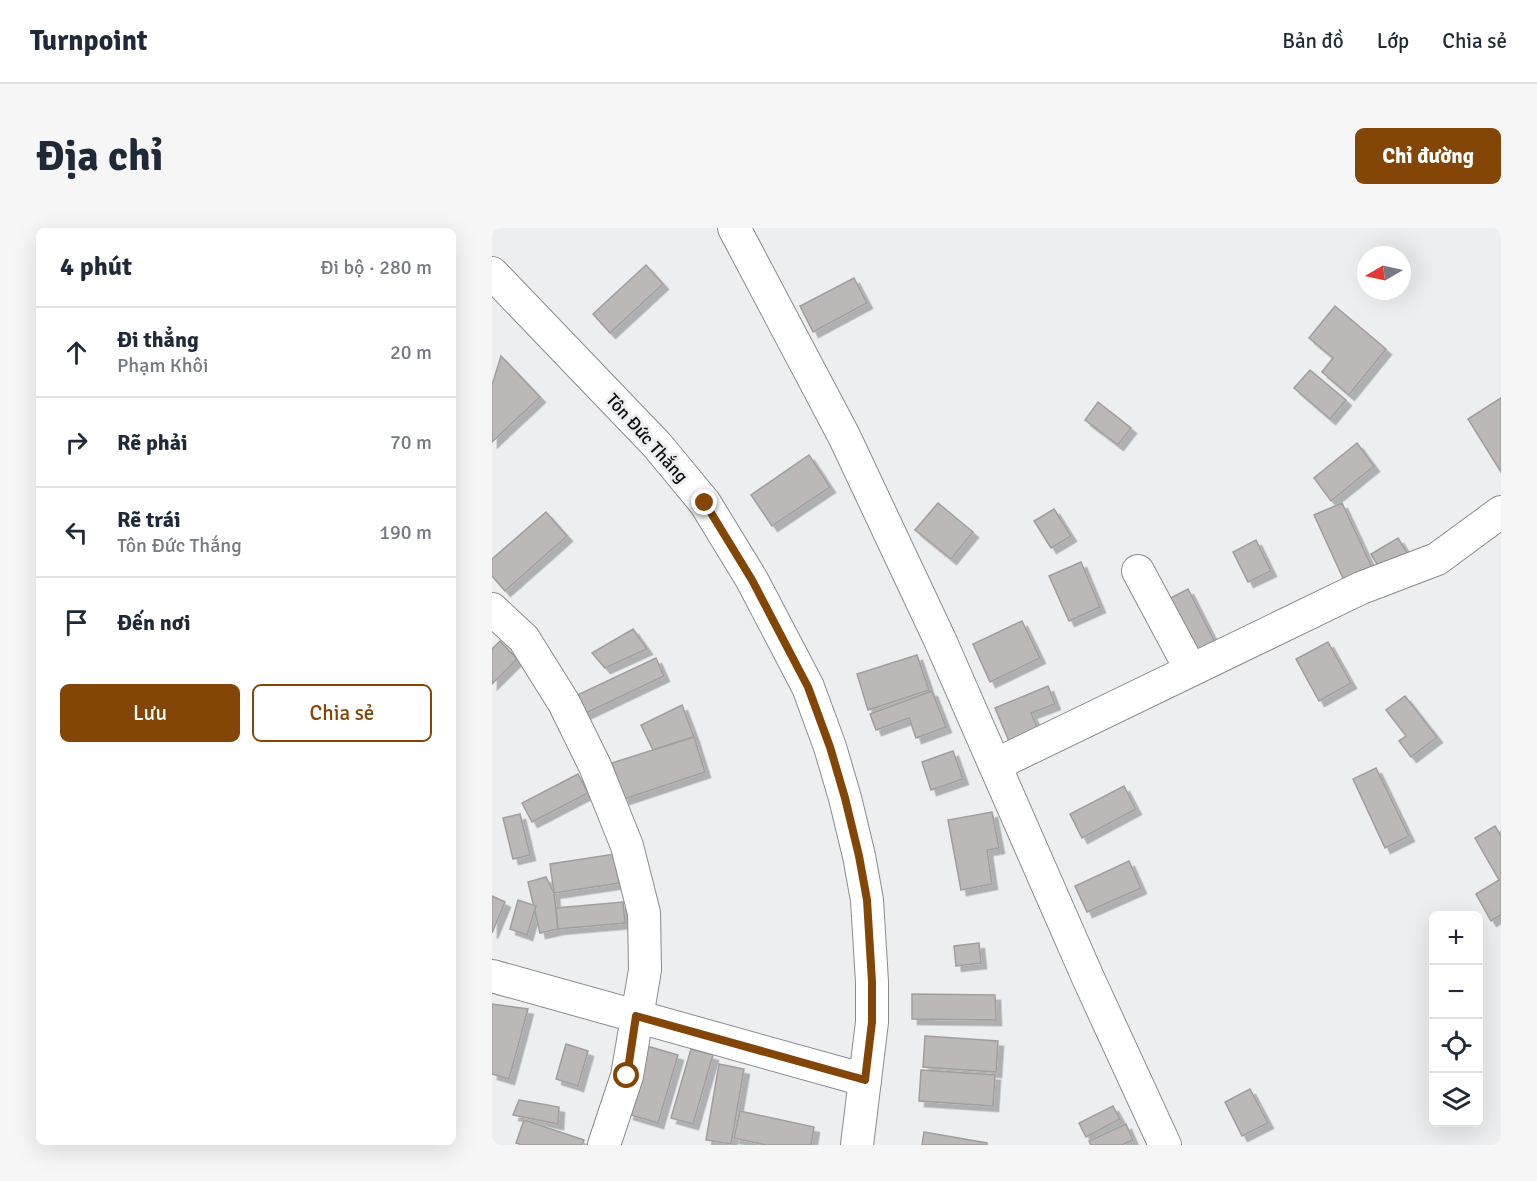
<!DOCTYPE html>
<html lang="vi">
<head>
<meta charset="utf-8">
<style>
	:root { --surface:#fff; --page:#f6f6f7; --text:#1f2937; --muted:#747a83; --line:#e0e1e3; --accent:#844606 }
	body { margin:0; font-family:Signika,sans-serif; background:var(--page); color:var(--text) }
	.controls { position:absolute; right:18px; bottom:18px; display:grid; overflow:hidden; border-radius:9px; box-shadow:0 6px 24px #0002 }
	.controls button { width:54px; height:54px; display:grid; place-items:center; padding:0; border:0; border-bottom:2px solid var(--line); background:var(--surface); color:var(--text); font:30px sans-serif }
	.compass { position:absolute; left:865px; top:18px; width:54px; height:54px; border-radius:50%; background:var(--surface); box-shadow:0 6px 24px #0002; rotate:261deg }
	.stop { position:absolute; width:18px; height:18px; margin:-14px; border:4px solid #844606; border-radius:50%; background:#fff }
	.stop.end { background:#844606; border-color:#fff; box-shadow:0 2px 6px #0008 }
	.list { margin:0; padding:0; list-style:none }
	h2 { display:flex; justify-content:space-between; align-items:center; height:78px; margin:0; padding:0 24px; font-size:26px }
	h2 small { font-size:20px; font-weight:400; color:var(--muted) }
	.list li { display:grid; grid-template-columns:39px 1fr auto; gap:18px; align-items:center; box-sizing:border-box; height:90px; padding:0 24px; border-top:2px solid var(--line) }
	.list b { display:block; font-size:22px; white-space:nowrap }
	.list p { margin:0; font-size:20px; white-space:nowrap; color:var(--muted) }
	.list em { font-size:20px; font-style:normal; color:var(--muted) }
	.actions { display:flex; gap:12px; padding:18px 24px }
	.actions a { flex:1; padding:14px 0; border:2px solid var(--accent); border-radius:9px; text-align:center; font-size:21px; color:var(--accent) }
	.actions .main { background:var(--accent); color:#fff }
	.icon { flex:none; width:33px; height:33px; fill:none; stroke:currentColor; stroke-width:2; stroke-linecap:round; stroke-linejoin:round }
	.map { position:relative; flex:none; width:1009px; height:917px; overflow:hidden; border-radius:9px }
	header { display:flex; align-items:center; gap:36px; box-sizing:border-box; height:84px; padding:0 30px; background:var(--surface); border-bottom:2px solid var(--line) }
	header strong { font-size:28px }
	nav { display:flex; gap:33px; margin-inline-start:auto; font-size:21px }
	.intro { display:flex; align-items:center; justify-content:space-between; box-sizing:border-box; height:144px; padding:0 36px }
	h1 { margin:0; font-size:42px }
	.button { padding:15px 27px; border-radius:9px; background:var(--accent); color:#fff; font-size:21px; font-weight:700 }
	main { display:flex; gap:36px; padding:0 36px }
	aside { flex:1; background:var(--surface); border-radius:9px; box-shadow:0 6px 24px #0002 }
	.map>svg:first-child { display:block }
	.building { fill:#bbb8b7; stroke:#a09e9d; stroke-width:1.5; filter:url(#shadow) }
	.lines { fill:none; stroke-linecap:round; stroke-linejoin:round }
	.minor-casing { stroke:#8a8b8d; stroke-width:34 }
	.minor { stroke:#fff; stroke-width:32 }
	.route { stroke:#844606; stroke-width:8 }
	.labels { text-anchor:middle; stroke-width:6; stroke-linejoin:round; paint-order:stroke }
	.street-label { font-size:18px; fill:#0c0c0d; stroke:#edeef0 }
</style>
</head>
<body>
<header>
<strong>Turnpoint</strong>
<nav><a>Bản đồ</a><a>Lớp</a><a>Chia sẻ</a></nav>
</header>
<div class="intro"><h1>Địa chỉ</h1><a class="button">Chỉ đường</a></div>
<main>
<aside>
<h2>4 phút<small>Đi bộ · 280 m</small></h2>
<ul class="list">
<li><svg class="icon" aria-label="ahead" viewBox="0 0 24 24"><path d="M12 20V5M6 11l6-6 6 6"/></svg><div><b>Đi thẳng</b><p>Phạm Khôi</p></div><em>20 m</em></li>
<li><svg class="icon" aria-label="right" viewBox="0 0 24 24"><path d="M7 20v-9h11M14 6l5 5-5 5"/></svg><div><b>Rẽ phải</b></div><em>70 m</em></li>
<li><svg class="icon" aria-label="left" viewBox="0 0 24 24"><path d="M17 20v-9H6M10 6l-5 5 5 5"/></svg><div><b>Rẽ trái</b><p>Tôn Đức Thắng</p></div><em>190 m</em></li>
<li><svg class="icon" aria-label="arrive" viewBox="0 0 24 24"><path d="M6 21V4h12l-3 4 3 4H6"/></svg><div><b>Đến nơi</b></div></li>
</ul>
<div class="actions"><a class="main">Lưu</a><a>Chia sẻ</a></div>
</aside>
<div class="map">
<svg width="1009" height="917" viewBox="0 0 1009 917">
	<defs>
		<filter id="shadow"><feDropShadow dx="5.5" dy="5.5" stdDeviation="0" flood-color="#0004"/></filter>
	</defs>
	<rect width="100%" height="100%" fill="#edeef0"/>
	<!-- building -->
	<g class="building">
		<polygon points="154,37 171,56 118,105 101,86"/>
		<polygon points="362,50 375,75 321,104 308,78"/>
		<polygon points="843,78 894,121 857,167 830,144 841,130 817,110"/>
		<polygon points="9,128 48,169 0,214 0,157"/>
		<polygon points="818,142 854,172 838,191 802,160"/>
		<polygon points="1009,170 1009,244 976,191"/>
		<polygon points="606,174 639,200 626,217 593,192"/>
		<polygon points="865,215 882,238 839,273 822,250"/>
		<polygon points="317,227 338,259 280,298 259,267"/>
		<polygon points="446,275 481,304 459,331 423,302"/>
		<polygon points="850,275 884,348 856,361 822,287"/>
		<polygon points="562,281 579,308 559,320 542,293"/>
		<polygon points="54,284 75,308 13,363 0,348 0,331"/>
		<polygon points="906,310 916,326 889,343 879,326"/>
		<polygon points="764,312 779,343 756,354 741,324"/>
		<polygon points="589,334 608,379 577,393 557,348"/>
		<polygon points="696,361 723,414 697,428 669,375"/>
		<polygon points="530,393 548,430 498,454 481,416"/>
		<polygon points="141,401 155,421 113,440 100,425"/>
		<polygon points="8,413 25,431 0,456 0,421"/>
		<polygon points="836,414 859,455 827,473 804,431"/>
		<polygon points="425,427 437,462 376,482 365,446"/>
		<polygon points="164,430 172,448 90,487 81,469"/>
		<polygon points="556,458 563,476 539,485 548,506 519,518 503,480"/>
		<polygon points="440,463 454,499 424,510 417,490 384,502 378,486"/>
		<polygon points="913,468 945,509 919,529 907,513 914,508 894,482"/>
		<polygon points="190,477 202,509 161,522 149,497"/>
		<polygon points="202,509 213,544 132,571 120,535"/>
		<polygon points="461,523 471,551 439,562 430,534"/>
		<polygon points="884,540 917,608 893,620 861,551"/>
		<polygon points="86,546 96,565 40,594 30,575"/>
		<polygon points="632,558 644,581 590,610 578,586"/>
		<polygon points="500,584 507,620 495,622 500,656 469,662 456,592"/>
		<polygon points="28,586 38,627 21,631 11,590"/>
		<polygon points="1003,598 1009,608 1009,687 999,693 984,666 1007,652 983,610"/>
		<polygon points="123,626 127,655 62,665 58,636"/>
		<polygon points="637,633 649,660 595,684 583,658"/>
		<polygon points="54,649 62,665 66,701 48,705 36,654"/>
		<polygon points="0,668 13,674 0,705"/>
		<polygon points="26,672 44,678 35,707 18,701"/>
		<polygon points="131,674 133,695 66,701 64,680"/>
		<polygon points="487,715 489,735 464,738 462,718"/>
		<polygon points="420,766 503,767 504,792 420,791"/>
		<polygon points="0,776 36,781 17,851 0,846"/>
		<polygon points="433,808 506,813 504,844 431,839"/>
		<polygon points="74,816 96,823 86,858 64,851"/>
		<polygon points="155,818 186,827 166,895 136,886"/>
		<polygon points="199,821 221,827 201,896 179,890"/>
		<polygon points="227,836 252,841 239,916 214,912"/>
		<polygon points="429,842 503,847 501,878 427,873"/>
		<polygon points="758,861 776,895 750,908 733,874"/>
		<polygon points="27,872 67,879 66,896 21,887"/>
		<polygon points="621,878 628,891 594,909 587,895"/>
		<polygon points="248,883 322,899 319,917 274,917 242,910"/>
		<polygon points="32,892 92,912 90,917 30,917 24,915"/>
		<polygon points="634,896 641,912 630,917 599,917 597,913"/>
		<polygon points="432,904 495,915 495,917 430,917"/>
	</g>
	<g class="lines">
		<!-- minor casing -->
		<g class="minor-casing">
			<g id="minor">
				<polyline points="242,0 352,208 448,412 597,752 673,917"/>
				<polyline points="0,45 165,217 213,275 260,352 316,459 338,519 353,570 367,628 375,672 380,754 380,794 365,917"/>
				<polyline points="646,343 699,442"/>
				<polyline points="0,381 32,411 72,475 103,538 135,618 152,685 153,742 135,848 112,917"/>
				<polyline points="503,537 869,360 945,331 1009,284"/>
				<polyline points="0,748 373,852"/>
			</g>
		</g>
		<!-- minor -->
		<use href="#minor" class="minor"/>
	</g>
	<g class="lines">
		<!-- route -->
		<polyline class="route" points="135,848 144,788 373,852 380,794 380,754 375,672 367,628 353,570 338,519 316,459 260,352 213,275"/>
	</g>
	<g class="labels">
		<!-- street labels -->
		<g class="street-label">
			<text transform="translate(155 210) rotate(48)" y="6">Tôn Đức Thắng</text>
		</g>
	</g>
</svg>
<div class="controls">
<button>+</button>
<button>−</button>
<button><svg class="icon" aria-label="locate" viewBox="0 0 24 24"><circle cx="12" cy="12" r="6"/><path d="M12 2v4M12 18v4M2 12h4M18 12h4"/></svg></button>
<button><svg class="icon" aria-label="layers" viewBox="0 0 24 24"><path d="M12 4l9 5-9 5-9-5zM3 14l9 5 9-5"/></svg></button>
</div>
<svg class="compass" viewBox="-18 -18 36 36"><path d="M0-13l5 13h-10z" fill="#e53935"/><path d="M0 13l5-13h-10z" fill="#747a83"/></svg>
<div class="stop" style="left:135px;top:848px"></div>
<div class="stop end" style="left:213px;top:275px"></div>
</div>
</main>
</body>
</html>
